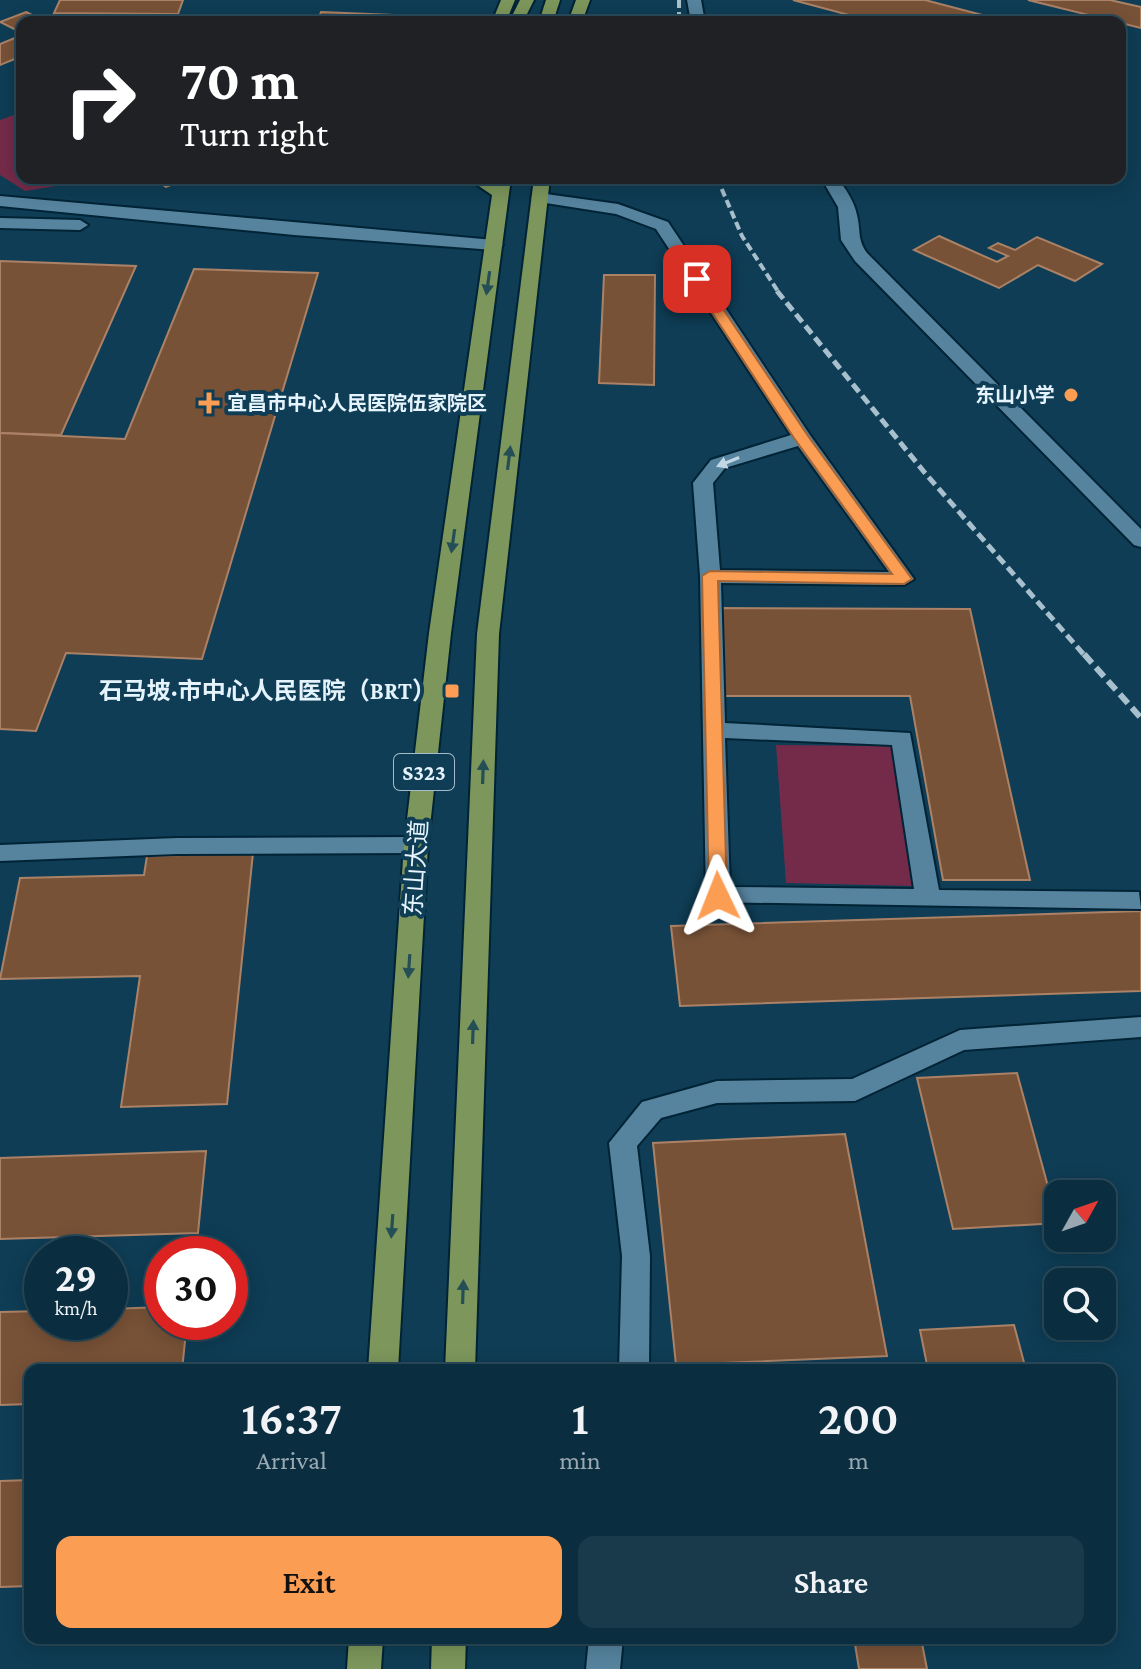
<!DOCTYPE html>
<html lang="en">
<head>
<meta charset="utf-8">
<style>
  :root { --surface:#0a2e40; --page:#183a4b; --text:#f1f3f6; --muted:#99a8b1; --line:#2a4a59; --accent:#fc9d54 }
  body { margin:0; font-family:"Crimson Pro","Noto Sans SC",serif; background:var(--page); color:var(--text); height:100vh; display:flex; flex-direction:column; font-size:30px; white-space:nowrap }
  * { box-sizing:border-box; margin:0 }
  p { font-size:26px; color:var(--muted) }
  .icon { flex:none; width:44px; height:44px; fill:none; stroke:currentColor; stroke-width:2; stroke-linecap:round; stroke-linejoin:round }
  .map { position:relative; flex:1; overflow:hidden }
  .sheet { position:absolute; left:24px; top:1364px; width:1092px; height:280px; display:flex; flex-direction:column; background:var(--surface); border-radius:16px; box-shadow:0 4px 20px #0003,0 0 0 2px var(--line) }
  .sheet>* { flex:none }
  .hud { position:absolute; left:16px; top:16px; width:1110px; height:168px; border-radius:16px; box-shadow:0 4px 20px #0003,0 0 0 2px var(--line); background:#202124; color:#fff; overflow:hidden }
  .needle { width:52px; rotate:50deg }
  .fabs { position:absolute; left:1044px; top:1180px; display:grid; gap:16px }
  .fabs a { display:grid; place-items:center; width:72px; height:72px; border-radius:16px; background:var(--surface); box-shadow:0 4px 20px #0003,0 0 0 2px var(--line); font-size:40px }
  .speed { position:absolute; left:24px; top:1236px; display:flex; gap:16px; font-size:40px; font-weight:700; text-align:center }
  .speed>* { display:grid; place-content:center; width:104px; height:104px; border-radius:50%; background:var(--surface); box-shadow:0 4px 20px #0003,0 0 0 2px var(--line); line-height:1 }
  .speed small { font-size:20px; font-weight:400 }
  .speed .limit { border:12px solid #d22; background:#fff; color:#111 }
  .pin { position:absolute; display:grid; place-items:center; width:68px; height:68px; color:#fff; margin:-34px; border-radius:16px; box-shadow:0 4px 12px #0006 }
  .me { position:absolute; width:88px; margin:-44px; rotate:358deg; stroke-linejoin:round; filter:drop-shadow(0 0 6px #0008) }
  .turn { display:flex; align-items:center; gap:28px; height:168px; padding:0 32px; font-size:36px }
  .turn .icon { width:104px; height:104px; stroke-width:2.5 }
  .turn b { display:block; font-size:56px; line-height:68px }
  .eta { display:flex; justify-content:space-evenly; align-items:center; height:136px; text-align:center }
  .eta b { font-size:48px; font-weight:600; line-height:56px }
  .primary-button { display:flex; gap:16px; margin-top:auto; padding:16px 32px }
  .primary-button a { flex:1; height:92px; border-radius:16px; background:var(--accent); color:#111; font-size:32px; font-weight:600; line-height:92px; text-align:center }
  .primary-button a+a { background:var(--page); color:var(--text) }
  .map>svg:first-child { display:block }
  .green { fill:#742b4a }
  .building { fill:#785237; stroke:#ab8266; stroke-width:2 }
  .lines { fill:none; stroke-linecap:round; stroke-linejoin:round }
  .lane-casing { stroke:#002335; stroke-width:4 }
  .street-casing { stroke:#002335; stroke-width:4 }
  .primary-casing { stroke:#002335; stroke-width:4 }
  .lane { fill:#56839e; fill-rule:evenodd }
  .street { fill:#56839e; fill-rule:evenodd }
  .primary { fill:#7c965b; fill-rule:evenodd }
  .rail-far2 { stroke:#a8c0cd; stroke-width:4; stroke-dasharray:8 4; stroke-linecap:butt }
  .rail-far1 { stroke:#a8c0cd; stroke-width:5; stroke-dasharray:10 5; stroke-linecap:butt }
  .rail { stroke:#a8c0cd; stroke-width:6; stroke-dasharray:12 6; stroke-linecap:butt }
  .oneway { fill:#244f56 }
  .oneway2 { fill:#c1d7e4 }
  .route { fill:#fc9d54; stroke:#a46637; stroke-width:2 }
  .poi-dot { fill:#fc9d54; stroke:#0e3d55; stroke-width:3 }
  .labels { text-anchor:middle; stroke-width:8; stroke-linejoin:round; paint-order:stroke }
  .far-poi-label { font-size:20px; font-weight:bold; fill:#e5f3fc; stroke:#0e3d55; text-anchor:end }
  .shield { fill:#0e3d55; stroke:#a4bcca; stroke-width:2 }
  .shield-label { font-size:22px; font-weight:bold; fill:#e5f3fc }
  .poi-label { font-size:24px; font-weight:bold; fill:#e5f3fc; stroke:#0e3d55; text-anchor:end }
  .street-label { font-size:24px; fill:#e5f3fc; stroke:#0e3d55 }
</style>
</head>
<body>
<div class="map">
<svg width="1141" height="1669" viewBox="0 0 1141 1669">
  <rect width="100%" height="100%" fill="#0e3d55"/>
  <g class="green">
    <polygon points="22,112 22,178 106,178 25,191 0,175 0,120"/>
    <polygon points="776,745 894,746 913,886 786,883"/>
  </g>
  <g class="building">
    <polygon points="60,0 183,0 178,14 54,13"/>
    <polygon points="793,0 925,0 1009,22 875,22"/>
    <polygon points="1028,0 1110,0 1141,7 1141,28"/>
    <polygon points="26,12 46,22 22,22 22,33 0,22"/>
    <polygon points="321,12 442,17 441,22 317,22"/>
    <polygon points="22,35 22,56 0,65 0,44"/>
    <polygon points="152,178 189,178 166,187"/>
    <polygon points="939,236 997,262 1008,256 989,248 998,243 1015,250 1037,237 1102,264 1075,281 1038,265 999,288 914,250"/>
    <polygon points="0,261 136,266 61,435 0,433"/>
    <polygon points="194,269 318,273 202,659 66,653 36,731 0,729 0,433 125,439"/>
    <polygon points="604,275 655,275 654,385 599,383"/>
    <polygon points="712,608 970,609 1030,880 943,880 910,696 719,696"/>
    <polygon points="253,853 227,1104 121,1107 140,976 0,979 20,878 144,875 147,856"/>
    <polygon points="1141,911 1141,991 680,1006 671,926"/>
    <polygon points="1017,1073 1058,1223 953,1229 917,1078"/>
    <polygon points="845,1134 887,1356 676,1365 653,1143"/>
    <polygon points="206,1151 198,1233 0,1239 0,1158"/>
    <polygon points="162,1307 162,1322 187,1322 182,1370 30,1370 30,1404 0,1405 0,1312 42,1311 42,1322 110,1322 110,1309"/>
    <polygon points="1014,1325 1026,1370 928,1370 920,1330"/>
    <polygon points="30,1480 30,1586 0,1587 0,1481"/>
    <polygon points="854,1638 921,1638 927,1669 859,1669"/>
  </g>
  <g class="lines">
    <g class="lane-casing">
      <g id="lane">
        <polygon points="687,0 701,0 705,22 691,22"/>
        <path d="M 821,178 L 837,178 C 846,189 854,201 857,215 C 861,231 857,239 867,253 L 1141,529 L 1141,547 L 1134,545 L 855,261 L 841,240 L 838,207 Z"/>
        <polygon points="416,837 425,839 428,845 425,851 416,853 177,854 0,861 0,845 177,838"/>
      </g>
    </g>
    <g class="street-casing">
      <g id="street">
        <path d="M 539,193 L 618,204 L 668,222 L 810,435 L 914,579 L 904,585 L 721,583 L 725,723 L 910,733 L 939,890 L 1139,892 L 1141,909 L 709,902 L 706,896 L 700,576 L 693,483 L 711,460 L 791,435 L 656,229 L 616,214 L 533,201 L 531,198 ZM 798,446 L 889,572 L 720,570 L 713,483 L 725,468 ZM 725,738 L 892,745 L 914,889 L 730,887 Z"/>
        <polygon points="0,196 494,240 503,245 494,250 294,235 0,206"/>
        <polygon points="0,218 80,220 88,225 80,230 0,228"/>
        <polygon points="1141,1017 1141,1037 964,1050 855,1101 717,1103 661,1118 637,1146 650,1256 649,1370 619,1370 622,1256 609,1143 642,1102 717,1081 852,1079 960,1030"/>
        <polygon points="589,1638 623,1638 620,1669 586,1669"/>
      </g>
    </g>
    <g class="primary-casing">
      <g id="primary">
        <polygon points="501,0 515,0 506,22 492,22"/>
        <polygon points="520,0 534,0 523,22 509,22"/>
        <polygon points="546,0 560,0 553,22 539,22"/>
        <polygon points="576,0 590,0 582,22 568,22"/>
        <polygon points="467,178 487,178 494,182 495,178 511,178 451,633 428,845 398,1370 368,1370 404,845 429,633 492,195"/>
        <polygon points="534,178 550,178 499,634 475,1370 445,1370 477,634"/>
        <polygon points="349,1638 383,1638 381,1669 347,1669"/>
        <polygon points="432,1638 466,1638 465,1669 431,1669"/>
      </g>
    </g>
    <use href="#lane" class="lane"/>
    <use href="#street" class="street"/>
    <use href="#primary" class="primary"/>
    <g class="rail-far2">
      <polyline points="679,0 679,22"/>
      <polyline points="717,178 742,236 779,293"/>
    </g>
    <polyline class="rail-far1" points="777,291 925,473 1085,656"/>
    <polyline class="rail" points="1084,654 1141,718"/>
  </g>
  <defs><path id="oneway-solid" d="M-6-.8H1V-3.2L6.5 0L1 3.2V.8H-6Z" transform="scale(2)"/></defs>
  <g class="oneway">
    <use href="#oneway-solid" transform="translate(488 283) rotate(98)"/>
    <use href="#oneway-solid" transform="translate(509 458) rotate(-83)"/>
    <use href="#oneway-solid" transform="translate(453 541) rotate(98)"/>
    <use href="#oneway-solid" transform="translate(483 772) rotate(-88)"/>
    <use href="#oneway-solid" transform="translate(409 966) rotate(94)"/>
    <use href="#oneway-solid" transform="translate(473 1032) rotate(-88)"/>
    <use href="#oneway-solid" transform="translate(392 1226) rotate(94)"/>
    <use href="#oneway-solid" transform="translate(463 1292) rotate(-88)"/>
  </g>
  <use class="oneway2" href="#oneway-solid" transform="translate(728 462) rotate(158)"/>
  <polygon class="route" points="692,276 701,276 808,436 912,579 904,584 718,581 727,896 718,903 709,896 702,576 710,571 892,574 794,438 690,279"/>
  <g class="poi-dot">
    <circle cx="1071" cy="395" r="8"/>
    <path d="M205 391h8v8h8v8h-8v8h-8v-8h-8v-8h8z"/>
    <rect x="444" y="683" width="16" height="16" rx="4"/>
  </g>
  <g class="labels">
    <g class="far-poi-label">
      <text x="1055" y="402">东山小学</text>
      <text x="227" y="410" text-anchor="start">宜昌市中心人民医院伍家院区</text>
    </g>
    <rect class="shield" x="394" y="754" width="60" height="36" rx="6"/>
    <g class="shield-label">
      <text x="424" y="780">S323</text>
    </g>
    <g class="poi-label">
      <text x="436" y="699">石马坡·市中心人民医院（BRT）</text>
    </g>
    <g class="street-label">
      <text transform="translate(416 868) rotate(-86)" y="8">东山大道</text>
    </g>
  </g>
</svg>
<div class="fabs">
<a><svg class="needle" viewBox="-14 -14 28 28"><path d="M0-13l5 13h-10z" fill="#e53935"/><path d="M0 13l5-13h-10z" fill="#99a8b1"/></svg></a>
<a><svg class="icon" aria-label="search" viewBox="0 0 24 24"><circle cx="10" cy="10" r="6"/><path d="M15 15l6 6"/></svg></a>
</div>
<div class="speed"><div>29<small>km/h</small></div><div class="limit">30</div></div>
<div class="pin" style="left:697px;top:279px;background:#d93025"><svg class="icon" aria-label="arrive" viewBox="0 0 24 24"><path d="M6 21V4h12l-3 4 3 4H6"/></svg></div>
<svg class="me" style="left:718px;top:896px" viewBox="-20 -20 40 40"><path d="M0-17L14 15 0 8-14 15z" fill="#fc9d54" stroke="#fff" stroke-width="4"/></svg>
<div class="hud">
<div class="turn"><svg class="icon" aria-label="right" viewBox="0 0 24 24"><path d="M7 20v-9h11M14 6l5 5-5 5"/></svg><div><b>70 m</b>Turn right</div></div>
</div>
<section class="sheet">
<div class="eta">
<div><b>16:37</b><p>Arrival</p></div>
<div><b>1</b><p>min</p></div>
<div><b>200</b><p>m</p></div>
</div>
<div class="primary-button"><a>Exit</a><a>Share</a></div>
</section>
</div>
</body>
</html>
